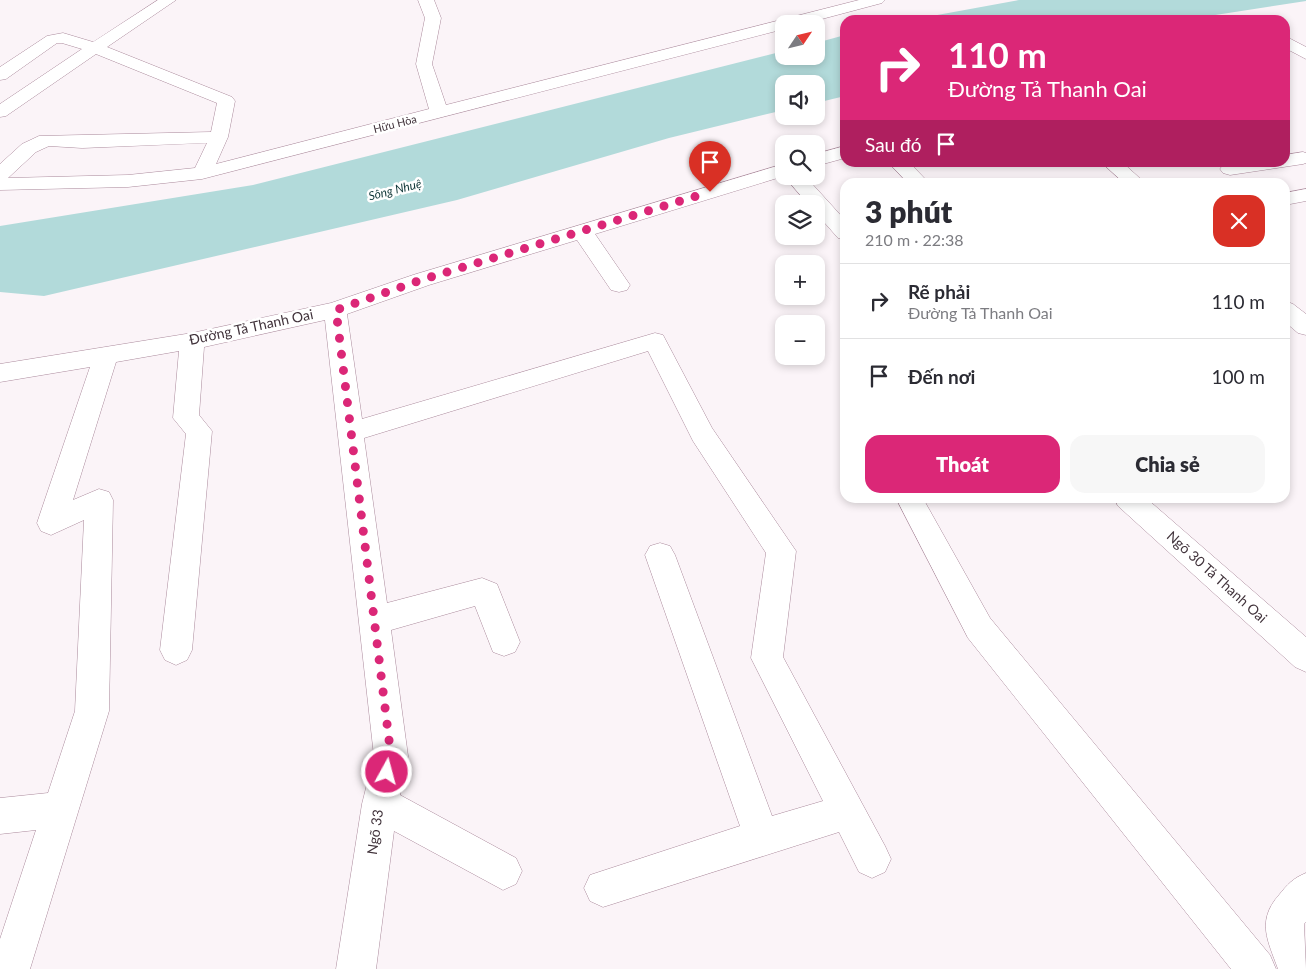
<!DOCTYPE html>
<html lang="vi">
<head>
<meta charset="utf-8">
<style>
  :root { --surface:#fff; --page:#f7f7f7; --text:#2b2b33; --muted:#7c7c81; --line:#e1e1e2; --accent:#db2777 }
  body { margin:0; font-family:Lato,sans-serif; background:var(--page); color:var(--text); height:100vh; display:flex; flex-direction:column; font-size:19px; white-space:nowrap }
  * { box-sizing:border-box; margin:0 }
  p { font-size:16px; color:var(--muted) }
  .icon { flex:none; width:28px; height:28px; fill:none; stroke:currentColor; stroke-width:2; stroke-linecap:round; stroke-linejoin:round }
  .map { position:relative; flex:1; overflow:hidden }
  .details { position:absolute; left:840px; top:178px; width:450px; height:325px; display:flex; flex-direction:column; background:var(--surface); border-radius:15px; box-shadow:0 2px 8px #0003 }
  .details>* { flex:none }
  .top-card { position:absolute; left:840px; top:15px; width:450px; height:152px; border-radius:15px; box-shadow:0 2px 8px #0003; background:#db2777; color:#fff; overflow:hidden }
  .needle { width:32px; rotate:55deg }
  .tools { position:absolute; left:775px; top:15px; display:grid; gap:10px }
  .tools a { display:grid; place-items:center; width:50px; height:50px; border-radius:10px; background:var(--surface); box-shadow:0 2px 8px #0003; font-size:25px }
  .pin { position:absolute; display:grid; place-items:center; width:42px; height:42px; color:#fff; margin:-51px -21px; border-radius:50% 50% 50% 0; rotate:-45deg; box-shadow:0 0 5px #0007 }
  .pin .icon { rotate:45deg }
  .me { position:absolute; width:55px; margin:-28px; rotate:7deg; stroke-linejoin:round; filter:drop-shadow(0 0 4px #0008) }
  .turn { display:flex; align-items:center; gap:18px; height:105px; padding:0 25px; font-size:22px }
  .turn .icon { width:65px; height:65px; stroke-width:2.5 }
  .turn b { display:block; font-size:35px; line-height:42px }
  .then { display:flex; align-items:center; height:48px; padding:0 25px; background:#0003; gap:10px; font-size:19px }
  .round { display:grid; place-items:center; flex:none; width:52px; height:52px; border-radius:15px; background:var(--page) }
  .headline { display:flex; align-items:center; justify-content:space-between; height:85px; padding:0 25px }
  h1 { font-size:30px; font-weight:800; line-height:38px }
  .action { display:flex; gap:10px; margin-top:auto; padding:10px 25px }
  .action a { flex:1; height:58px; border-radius:15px; background:var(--accent); color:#fff; font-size:20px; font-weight:800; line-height:58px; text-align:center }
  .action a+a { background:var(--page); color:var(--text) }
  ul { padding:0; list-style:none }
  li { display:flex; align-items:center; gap:15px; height:75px; padding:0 25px; border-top:1px solid var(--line) }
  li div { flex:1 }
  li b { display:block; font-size:19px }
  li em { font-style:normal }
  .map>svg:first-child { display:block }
  .water { fill:#b2dada }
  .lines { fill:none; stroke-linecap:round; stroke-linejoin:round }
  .minor-casing { stroke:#ab8a9c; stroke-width:1 }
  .minor { fill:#fff; fill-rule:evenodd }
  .route { stroke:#db2777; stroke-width:9; stroke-dasharray:0 16.2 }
  .labels { text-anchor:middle; stroke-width:5; stroke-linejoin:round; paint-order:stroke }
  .far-street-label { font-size:11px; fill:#41333b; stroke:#fff }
  .far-water-label { font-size:12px; font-style:italic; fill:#0e3536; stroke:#fff }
  .street-label { font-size:14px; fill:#41333b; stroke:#fff }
</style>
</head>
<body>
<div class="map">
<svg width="1306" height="969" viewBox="0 0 1306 969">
  <rect width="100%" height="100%" fill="#fbf4f8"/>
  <g class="water">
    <polygon points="1019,0 1306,0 1306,1 1183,20 910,20"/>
    <polygon points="845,35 845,96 816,103 816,84 784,84 784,110 669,138 457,200 44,296 0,292 0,226 253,185 784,51 784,56 816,56 816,43"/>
  </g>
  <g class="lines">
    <g class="minor-casing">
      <g id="minor">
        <path d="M 158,0 L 176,0 L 107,47 L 232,97 L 235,101 L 228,137 L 216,164 L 429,109 L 416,64 L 425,18 L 418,0 L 434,0 L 441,18 L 432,64 L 446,105 L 859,0 L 885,0 L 882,3 L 803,24 L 784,24 L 784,29 L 202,179 L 128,187 L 0,190 L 0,164 L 22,144 L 39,136 L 211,132 L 217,103 L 96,54 L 6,116 L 0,117 L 0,104 L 82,49 L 62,43 L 57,43 L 6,79 L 0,80 L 0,67 L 47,36 L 63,33 L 93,42 ZM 207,143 L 195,168 L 128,175 L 8,178 L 36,152 L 49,146 L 82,148 Z"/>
        <polygon points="1285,36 1306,47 1306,59 1285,48"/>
        <polygon points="845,146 845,158 816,166 816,154"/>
        <polygon points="1303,152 1306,153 1306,163 1303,164 1230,175 1223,173 1220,169 1223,165 1234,162 1285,162 1285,155"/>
        <polygon points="888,162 909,162 928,182 907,182"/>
        <polygon points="1101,162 1122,162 1144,182 1123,182"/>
        <polygon points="784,164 784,176 595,234 630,285 627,290 619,292 611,290 577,240 429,285 347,314 362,419 655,333 663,335 712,428 796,551 783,657 885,846 891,859 885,872 872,878 859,872 839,832 603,907 590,901 584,888 590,875 740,826 645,555 650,546 660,543 670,546 675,555 772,816 823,801 751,658 766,553 693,441 648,351 364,438 387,603 482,578 497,584 520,642 515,652 504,656 493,652 475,606 391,630 408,756 400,795 516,858 522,871 516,884 503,890 394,831 376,969 336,969 362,804 374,756 325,320 204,347 199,415 212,431 192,650 187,660 176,665 165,660 160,650 186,434 173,418 179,351 116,362 73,500 99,489 109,492 113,500 109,711 30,969 0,969 0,939 36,830 0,834 0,798 48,793 75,711 84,520 51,535 41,531 37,523 90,367 0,382 0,364 192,333 331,303 413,275"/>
        <polygon points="784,176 805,176 845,220 845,239 838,238 816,213 816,204 808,204"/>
        <polygon points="1306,189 1306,201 1285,205 1285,193"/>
        <polygon points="1285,301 1293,304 1306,314 1306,335 1298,333 1285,322"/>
        <polygon points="896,498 927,498 925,502 990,618 1270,955 1276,969 1231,969 968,638"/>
        <polygon points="1114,498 1146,498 1306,637 1306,672 1295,667 1118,506"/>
        <path d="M 1306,873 L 1306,922 L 1304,924 L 1306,969 L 1278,969 C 1268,941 1256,921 1279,895 C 1287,885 1293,878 1306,873 Z"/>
      </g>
    </g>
    <use href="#minor" class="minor"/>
  </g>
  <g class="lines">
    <polyline class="route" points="387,772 391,756 336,310 421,280 710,192"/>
  </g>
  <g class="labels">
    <g class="far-street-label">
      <text transform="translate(395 124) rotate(-14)" y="4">Hữu Hòa</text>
    </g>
    <g class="far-water-label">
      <text transform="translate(395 190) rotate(-14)" y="4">Sông Nhuệ</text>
    </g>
    <g class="street-label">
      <text transform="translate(251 327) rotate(-12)" y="5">Đường Tả Thanh Oai</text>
      <text transform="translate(1217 577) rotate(42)" y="5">Ngõ 30 Tả Thanh Oai</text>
      <text transform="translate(375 832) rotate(-82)" y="5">Ngõ 33</text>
    </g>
  </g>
</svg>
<div class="tools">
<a><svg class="needle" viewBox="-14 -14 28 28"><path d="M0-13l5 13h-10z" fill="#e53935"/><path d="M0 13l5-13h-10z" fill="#7c7c81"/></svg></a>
<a><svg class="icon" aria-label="sound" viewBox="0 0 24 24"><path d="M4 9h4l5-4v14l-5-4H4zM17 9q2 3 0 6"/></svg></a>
<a><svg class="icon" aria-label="search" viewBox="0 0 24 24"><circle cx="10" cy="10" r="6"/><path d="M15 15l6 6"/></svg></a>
<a><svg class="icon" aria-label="layers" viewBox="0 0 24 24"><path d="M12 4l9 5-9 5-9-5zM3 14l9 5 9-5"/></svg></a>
<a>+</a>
<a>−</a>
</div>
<div class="pin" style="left:710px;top:192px;background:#d93025"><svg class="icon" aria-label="arrive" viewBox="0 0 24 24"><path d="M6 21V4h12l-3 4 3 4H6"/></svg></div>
<svg class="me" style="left:387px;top:772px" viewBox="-20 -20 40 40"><circle r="17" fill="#db2777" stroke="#fff" stroke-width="3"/><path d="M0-11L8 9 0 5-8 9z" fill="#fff"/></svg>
<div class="top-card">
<div class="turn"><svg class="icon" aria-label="right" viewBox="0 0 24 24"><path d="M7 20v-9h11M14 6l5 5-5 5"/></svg><div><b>110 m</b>Đường Tả Thanh Oai</div></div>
<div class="then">Sau đó<svg class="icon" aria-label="arrive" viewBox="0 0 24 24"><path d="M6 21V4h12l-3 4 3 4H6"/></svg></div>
</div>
<section class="details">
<div class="headline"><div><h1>3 phút</h1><p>210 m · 22:38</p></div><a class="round" style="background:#d93025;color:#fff"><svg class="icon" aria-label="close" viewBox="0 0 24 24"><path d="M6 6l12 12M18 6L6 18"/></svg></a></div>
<ul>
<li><svg class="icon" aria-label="right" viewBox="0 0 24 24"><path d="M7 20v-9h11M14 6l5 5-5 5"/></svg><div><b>Rẽ phải</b><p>Đường Tả Thanh Oai</p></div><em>110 m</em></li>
<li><svg class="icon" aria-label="arrive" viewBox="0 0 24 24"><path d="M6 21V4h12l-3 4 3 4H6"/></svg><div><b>Đến nơi</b></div><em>100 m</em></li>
</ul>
<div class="action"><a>Thoát</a><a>Chia sẻ</a></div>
</section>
</div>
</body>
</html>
